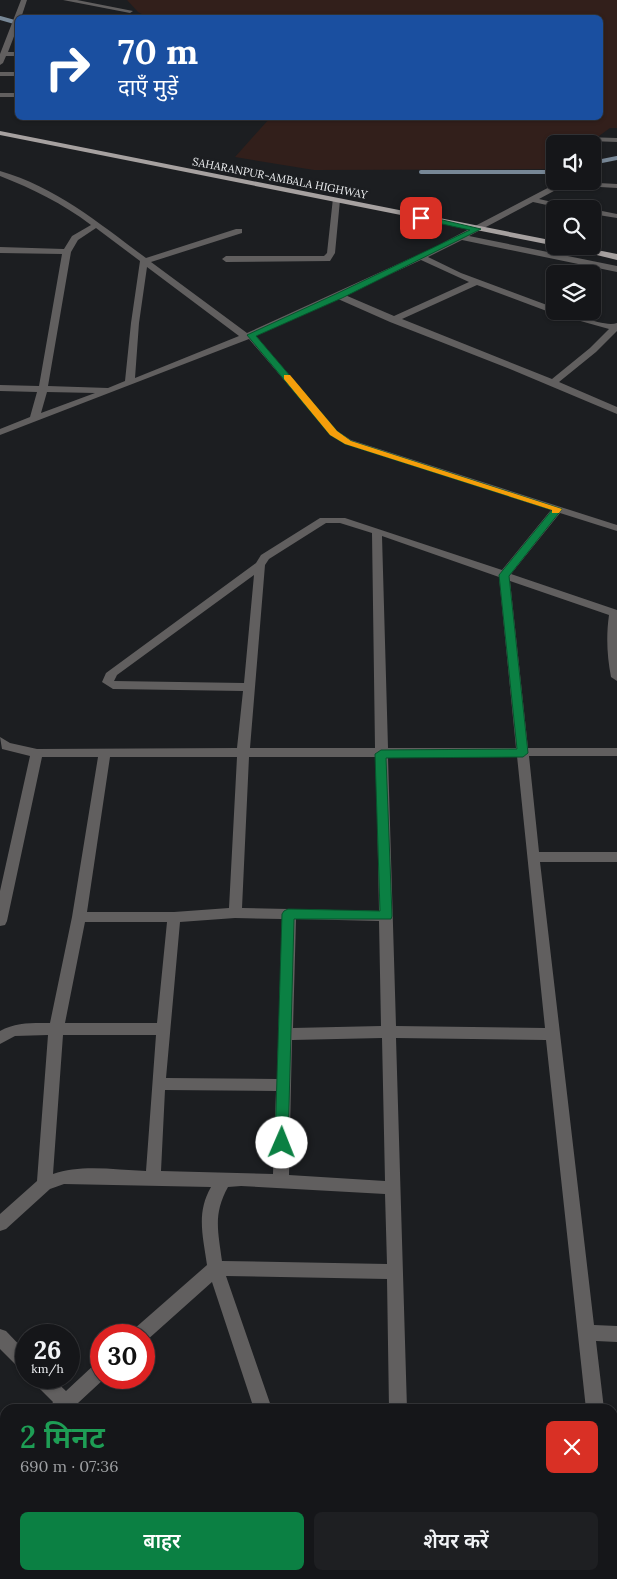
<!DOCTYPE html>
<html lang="hi">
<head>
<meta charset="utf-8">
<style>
  :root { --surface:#151619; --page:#1e1f22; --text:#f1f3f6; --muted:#9d9fa2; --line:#343538; --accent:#0b8043 }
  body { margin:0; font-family:Lora,"Noto Sans Devanagari",serif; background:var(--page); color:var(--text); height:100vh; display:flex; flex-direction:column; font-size:19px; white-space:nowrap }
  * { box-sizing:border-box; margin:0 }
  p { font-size:16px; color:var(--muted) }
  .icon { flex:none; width:28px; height:28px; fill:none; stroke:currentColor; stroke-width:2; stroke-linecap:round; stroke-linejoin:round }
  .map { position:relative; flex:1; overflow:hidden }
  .sheet { position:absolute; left:0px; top:1404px; width:618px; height:176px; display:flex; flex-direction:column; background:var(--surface); border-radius:15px 15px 0 0; box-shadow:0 1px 4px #0004,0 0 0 1px var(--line) }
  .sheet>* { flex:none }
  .guide { position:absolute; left:15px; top:15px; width:588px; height:105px; border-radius:8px; box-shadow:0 1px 4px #0004,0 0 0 1px var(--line); background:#1a4fa0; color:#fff; overflow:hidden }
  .buttons { position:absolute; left:546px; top:135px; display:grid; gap:10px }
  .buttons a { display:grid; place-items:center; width:55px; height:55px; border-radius:8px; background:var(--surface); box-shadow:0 1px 4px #0004,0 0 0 1px var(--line); font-size:25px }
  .speed { position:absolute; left:15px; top:1324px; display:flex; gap:10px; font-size:25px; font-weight:700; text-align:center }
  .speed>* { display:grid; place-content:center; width:65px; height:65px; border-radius:50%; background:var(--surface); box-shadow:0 1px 4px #0004,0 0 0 1px var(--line); line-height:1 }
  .speed small { font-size:12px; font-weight:400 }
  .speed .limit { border:8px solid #d22; background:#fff; color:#111 }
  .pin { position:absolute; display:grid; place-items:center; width:42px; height:42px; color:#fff; margin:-21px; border-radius:10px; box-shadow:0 2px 8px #0006 }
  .me { position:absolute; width:55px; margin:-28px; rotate:1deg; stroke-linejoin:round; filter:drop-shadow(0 0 4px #0008) }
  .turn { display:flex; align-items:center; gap:18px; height:105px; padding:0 20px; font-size:22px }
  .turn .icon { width:65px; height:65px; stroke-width:2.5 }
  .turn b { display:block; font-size:35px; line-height:42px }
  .round { display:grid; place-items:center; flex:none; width:52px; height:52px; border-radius:8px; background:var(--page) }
  .overview { display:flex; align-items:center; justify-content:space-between; height:85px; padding:0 20px }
  h1 { font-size:30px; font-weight:600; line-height:38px; color:#1e9e55 }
  .primary-button { display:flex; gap:10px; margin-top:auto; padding:10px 20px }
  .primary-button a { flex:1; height:58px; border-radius:8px; background:var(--accent); color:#fff; font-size:20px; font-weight:600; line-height:58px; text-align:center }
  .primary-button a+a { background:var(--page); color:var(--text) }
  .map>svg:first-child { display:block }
  .industrial { fill:#321f1b }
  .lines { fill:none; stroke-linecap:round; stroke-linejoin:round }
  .stream { stroke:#778796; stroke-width:4 }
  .minor { fill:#615f5f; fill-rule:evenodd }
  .primary { fill:#a6a1a0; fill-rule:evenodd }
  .route { fill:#0b8043; stroke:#07532c }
  .slow { fill:#f59e0b }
  .labels { text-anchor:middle; stroke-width:5; stroke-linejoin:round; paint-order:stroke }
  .far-street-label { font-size:11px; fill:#eff1f3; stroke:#1c1e21 }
</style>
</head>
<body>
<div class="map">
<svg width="617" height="1579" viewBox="0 0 617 1579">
  <rect width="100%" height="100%" fill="#1c1e21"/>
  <polygon class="industrial" points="127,0 617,0 617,128 610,128 588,144 555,144 555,169 314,170 235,157 270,118 600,118 600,18 149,18 138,12"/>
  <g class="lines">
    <g class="stream">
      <polyline points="0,18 18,23"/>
      <polyline points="592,163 617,158"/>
      <polyline points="421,172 555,172"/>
    </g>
    <g class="minor">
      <polygon points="21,0 27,0 21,18 18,18 18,26 8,52 18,52 18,56 6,56 3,63 0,65 0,54"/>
      <polygon points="63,0 77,0 133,11 130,13"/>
      <rect x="0" y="72" width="18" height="4"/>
      <rect x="0" y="93" width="18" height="4"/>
      <polygon points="585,137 617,138 617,142 590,141 589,144 581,144"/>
      <path d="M 0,171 C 56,187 100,224 146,258 L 236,229 L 242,229 L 242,233 L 151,262 L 247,333 L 431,249 L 561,181 L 617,184 L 617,188 L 565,185 L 539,199 L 583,209 L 565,209 L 533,202 L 469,236 L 617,266 L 617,272 L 462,240 L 428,257 L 461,273 L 555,308 L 555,311 C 573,311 603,328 617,323 L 617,331 L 596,352 L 559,382 L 617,407 L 617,414 L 510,369 L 390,322 L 338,299 L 256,336 L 337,431 L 351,440 L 617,525 L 617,531 L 560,513 L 511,574 L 617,610 L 617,681 L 611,677 C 607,656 606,636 609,615 L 510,581 L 528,748 L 617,748 L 617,756 L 529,756 L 539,852 L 617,852 L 617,862 L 540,862 L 594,1325 L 617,1326 L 617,1342 L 596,1341 L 604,1409 L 586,1409 L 546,1040 L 396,1038 L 407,1409 L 389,1409 L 387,1279 L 226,1276 L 272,1409 L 254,1409 L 212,1282 L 146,1341 L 144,1341 L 144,1335 L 132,1335 L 134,1329 L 207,1265 C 203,1236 196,1213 211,1187 L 64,1184 L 50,1189 L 6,1229 L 0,1231 L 0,1214 L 37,1181 L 48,1035 L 15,1036 L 0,1044 L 0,1031 C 16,1022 33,1023 50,1023 L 72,917 L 98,757 L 42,757 L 7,921 L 5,925 L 0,926 L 0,891 L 30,756 L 2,749 L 0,737 L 10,743 L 37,749 L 237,748 L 243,691 L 113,689 L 102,682 L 106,673 L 256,563 L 261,555 L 320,518 L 345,518 L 502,570 L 551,510 L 345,444 L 331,435 L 249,339 L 0,435 L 0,429 L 30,417 L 37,392 L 0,391 L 0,385 L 39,386 L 62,254 L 0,253 L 0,247 L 64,249 L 72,236 L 91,225 C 62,203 33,189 0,176 ZM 96,228 L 140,261 L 131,323 L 125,381 L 108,388 L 48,386 L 71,252 L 78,240 ZM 421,260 L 469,282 L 394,316 L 345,295 ZM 147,267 L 239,336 L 135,378 L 139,323 ZM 477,285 L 552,313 L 609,329 L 590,348 L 552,379 L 402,319 ZM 47,392 L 95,393 L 41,413 ZM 326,523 L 340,523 L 372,533 L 375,748 L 250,748 L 265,565 L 269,559 ZM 382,536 L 499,577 L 516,748 L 388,748 ZM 254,575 L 244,683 L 114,681 L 117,675 ZM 517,756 L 545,1028 L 396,1026 L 388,757 ZM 110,757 L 237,757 L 229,908 L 174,912 L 87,912 ZM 249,757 L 376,757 L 379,911 L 242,908 ZM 235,918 L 282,919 L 277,1079 L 166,1078 L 180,922 ZM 296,919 L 379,921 L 381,1026 L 293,1028 ZM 85,922 L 167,922 L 157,1023 L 65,1023 ZM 63,1035 L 156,1035 L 146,1171 C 116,1170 81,1164 53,1174 ZM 382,1038 L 385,1181 L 289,1175 L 292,1040 ZM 165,1090 L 276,1091 L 273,1174 L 161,1171 ZM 241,1186 L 385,1194 L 387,1264 L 222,1261 C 218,1231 213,1214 228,1187 Z"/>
      <polygon points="333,198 340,200 335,253 330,261 226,262 222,259 226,256 324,256 327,253"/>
      <polygon points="592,209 617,214 617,218 592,214"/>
      <polygon points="0,1329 6,1331 26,1352 26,1371 20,1369 0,1349"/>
      <polygon points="101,1362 101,1378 105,1378 78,1403 81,1409 49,1409 53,1402 35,1384 33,1378 52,1378 66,1391 95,1364"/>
      <rect x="612" y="1417" width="5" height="18"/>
      <polygon points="5,1449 5,1469 0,1471 0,1451"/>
      <polygon points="617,1512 617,1530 612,1531 612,1513"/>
      <polygon points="131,1575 151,1575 150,1579 130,1579"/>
      <rect x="389" y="1575" width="18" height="4"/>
      <rect x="577" y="1575" width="18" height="4"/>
    </g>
    <g class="primary">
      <polygon points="0,131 555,241 556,246 0,135"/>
      <polygon points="560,246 577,246 617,254 617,260"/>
    </g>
  </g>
  <polygon class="route" points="421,215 481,229 342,298 256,336 337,431 351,441 562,509 509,576 528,753 523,757 386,758 392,916 391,919 294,919 288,1143 286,1147 282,1149 277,1147 275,1143 282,914 284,911 288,909 380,911 375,754 381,750 517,749 499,575 552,510 345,444 330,435 247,335 336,294 470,230 419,219 418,218"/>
  <polygon class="slow" points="284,375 290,375 337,431 351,441 562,509 559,513 552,513 552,510 345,444 330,435 284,379"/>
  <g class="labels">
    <g class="far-street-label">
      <text transform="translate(280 178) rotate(11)" y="4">SAHARANPUR-AMBALA HIGHWAY</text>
    </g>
  </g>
</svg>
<div class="buttons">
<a><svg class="icon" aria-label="sound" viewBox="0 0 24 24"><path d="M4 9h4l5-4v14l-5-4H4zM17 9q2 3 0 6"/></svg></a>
<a><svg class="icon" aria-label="search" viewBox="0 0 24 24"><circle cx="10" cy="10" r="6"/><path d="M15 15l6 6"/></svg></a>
<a><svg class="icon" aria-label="layers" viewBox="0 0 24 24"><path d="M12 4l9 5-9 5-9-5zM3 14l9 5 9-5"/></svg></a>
</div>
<div class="speed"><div>26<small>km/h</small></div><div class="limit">30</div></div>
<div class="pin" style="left:421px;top:218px;background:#d93025"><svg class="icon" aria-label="arrive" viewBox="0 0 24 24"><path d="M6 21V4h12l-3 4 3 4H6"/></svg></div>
<svg class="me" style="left:282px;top:1143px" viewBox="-20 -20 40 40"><circle r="19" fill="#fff"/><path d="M0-13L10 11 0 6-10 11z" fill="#0b8043"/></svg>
<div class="guide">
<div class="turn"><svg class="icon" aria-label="right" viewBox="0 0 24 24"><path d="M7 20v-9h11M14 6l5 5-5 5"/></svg><div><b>70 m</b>दाएँ मुड़ें</div></div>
</div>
<section class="sheet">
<div class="overview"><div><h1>2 मिनट</h1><p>690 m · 07:36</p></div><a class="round" style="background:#d93025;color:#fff"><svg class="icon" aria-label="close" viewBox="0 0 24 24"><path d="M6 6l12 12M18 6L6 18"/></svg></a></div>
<div class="primary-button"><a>बाहर</a><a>शेयर करें</a></div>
</section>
</div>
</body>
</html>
